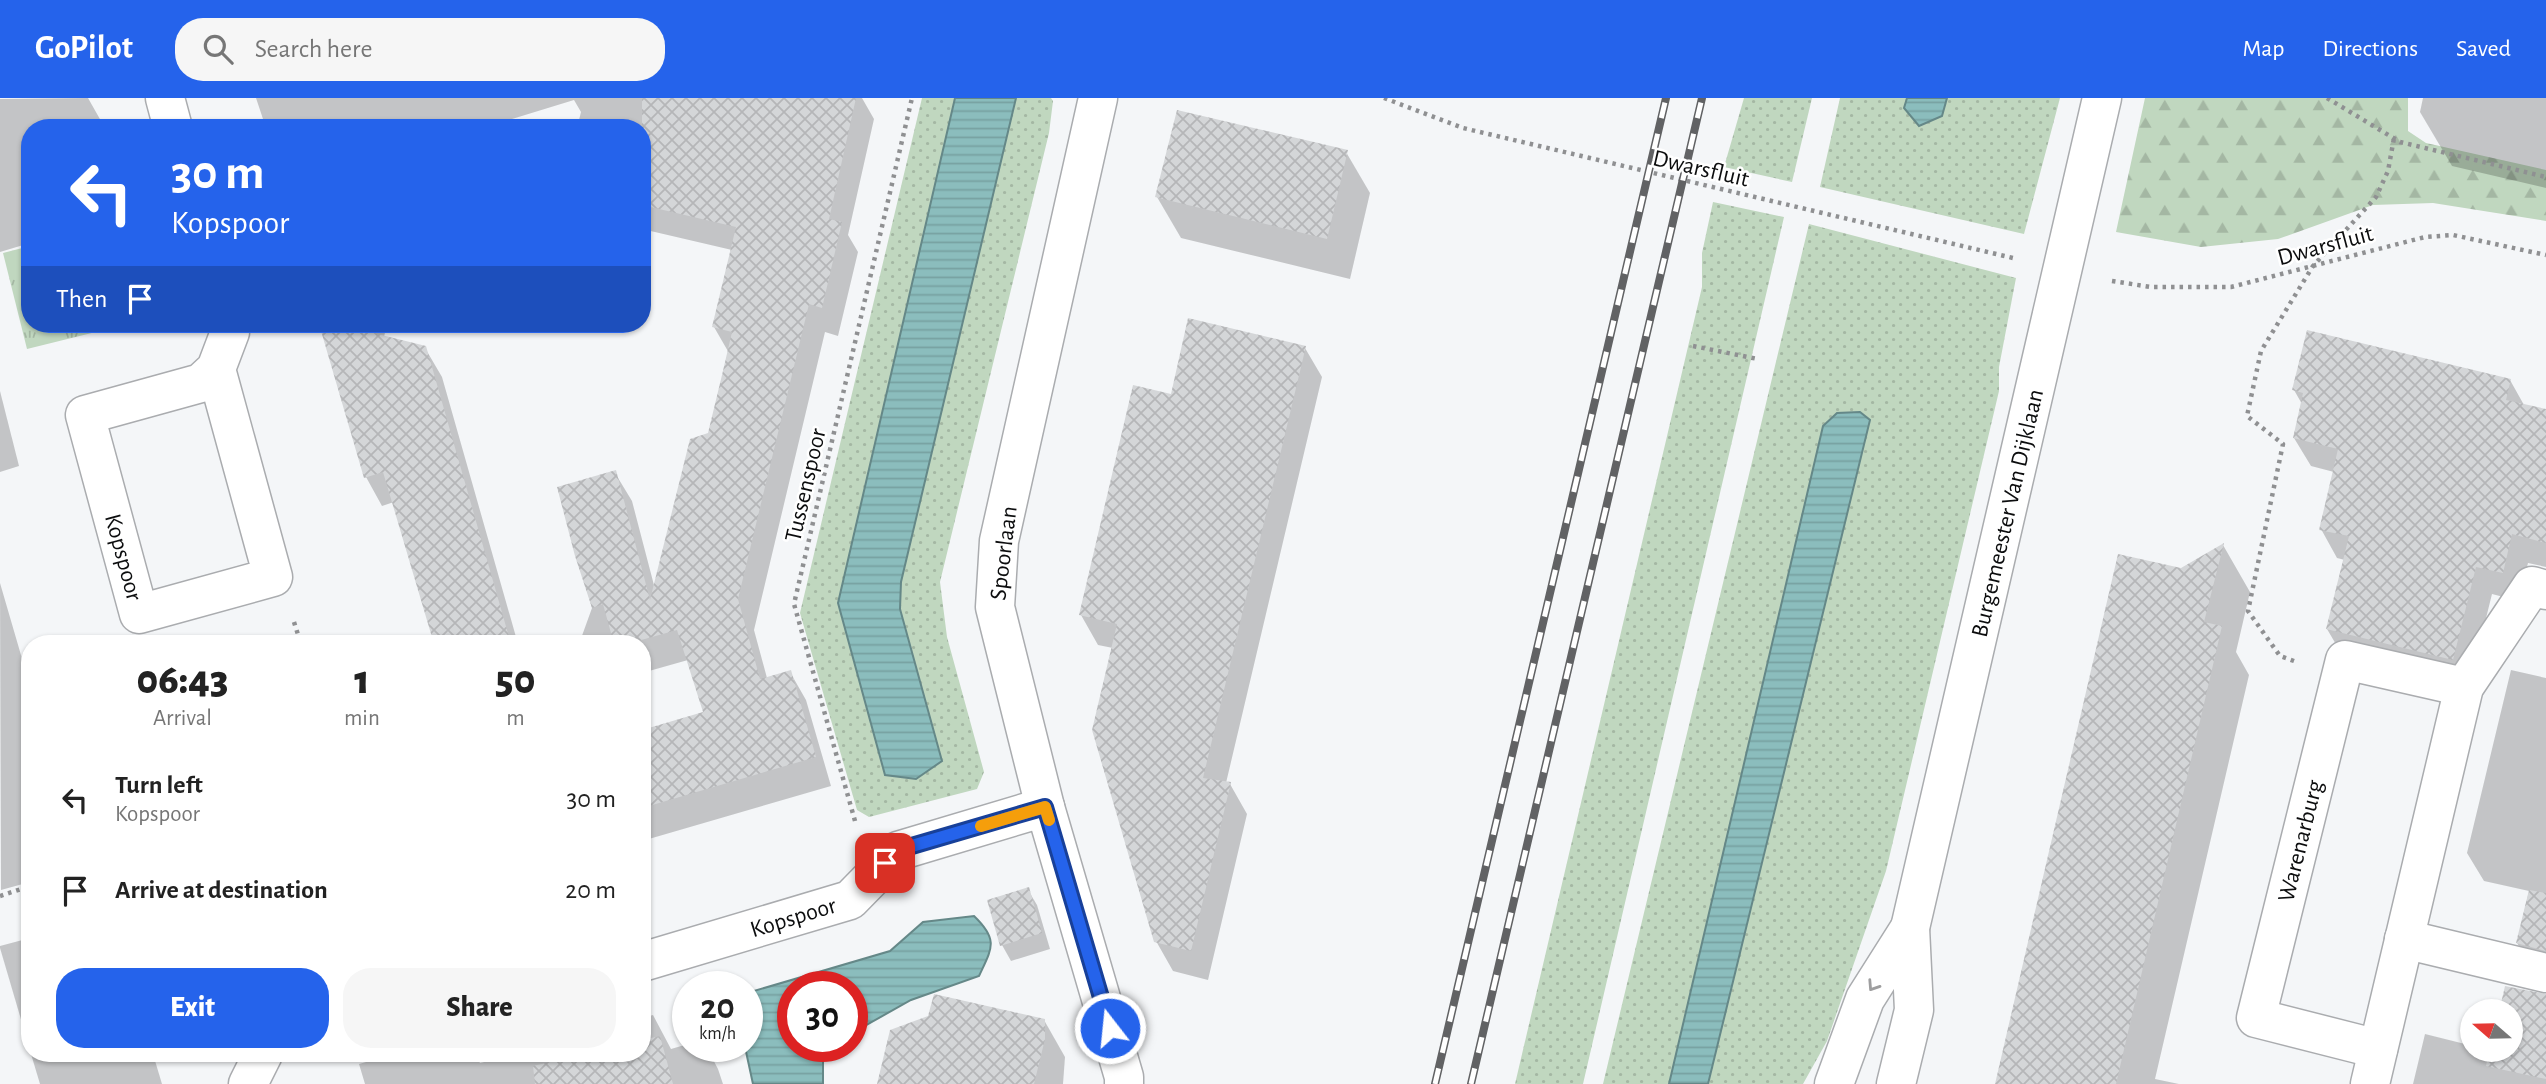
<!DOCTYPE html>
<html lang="en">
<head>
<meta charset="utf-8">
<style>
  :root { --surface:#fff; --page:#f6f6f6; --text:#222; --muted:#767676; --accent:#2563eb }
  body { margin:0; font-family:"Alegreya Sans",sans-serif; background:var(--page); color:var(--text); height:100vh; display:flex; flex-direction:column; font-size:26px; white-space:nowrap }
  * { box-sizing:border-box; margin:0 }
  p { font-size:23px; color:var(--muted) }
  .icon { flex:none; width:38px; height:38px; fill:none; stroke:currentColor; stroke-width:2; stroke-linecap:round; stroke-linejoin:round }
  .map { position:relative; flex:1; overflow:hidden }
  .panel { position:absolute; left:21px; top:537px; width:630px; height:427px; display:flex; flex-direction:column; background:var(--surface); border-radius:28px; box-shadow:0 2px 5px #0004 }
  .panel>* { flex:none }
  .hud { position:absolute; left:21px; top:21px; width:630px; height:214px; border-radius:28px; box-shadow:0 2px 5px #0004; background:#2563eb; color:#fff; overflow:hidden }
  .needle { width:46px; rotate:290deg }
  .tools { position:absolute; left:2460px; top:901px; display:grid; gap:14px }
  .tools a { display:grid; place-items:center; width:63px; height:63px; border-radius:50%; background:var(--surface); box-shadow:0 2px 5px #0004; font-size:35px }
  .speed { position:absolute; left:672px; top:873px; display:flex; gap:14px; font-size:35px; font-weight:700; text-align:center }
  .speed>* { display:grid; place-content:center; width:91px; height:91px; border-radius:50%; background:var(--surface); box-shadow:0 2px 5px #0004; line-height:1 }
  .speed small { font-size:18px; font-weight:400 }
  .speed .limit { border:10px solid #d22; background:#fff; color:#111 }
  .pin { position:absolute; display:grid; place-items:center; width:60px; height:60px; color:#fff; margin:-30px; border-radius:14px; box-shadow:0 4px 10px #0006 }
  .me { position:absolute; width:77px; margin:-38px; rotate:344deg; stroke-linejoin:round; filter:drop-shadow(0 0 5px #0008) }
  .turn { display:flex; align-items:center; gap:24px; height:147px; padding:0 35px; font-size:32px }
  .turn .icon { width:91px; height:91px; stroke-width:2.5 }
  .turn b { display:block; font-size:49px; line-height:60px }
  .then { display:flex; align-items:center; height:66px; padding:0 35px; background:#0003; gap:14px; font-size:26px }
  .eta { display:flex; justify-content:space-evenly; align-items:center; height:119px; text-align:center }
  .eta b { font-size:42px; font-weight:800; line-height:49px }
  .button { display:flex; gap:14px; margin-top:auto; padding:14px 35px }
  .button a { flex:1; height:80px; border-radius:28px; background:var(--accent); color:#fff; font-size:28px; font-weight:800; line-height:80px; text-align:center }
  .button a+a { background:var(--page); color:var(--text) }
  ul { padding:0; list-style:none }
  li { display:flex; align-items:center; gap:21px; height:91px; padding:0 35px }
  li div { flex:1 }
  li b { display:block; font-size:26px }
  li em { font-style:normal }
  header { display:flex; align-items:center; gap:42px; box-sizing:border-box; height:98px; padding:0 35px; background:var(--accent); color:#fff }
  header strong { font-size:33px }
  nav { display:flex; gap:38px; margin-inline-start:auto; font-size:24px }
  .search { width:490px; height:63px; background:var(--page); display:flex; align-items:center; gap:18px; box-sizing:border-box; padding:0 24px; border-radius:28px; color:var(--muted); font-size:26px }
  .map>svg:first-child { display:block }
  .grass { fill:url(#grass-dots) }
  .forest { fill:url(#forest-firs) }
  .park { fill:url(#park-tufts) }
  .water { fill:url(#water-rules); stroke:#658888; stroke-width:2 }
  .shadow { fill:#0003 }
  .building { fill:url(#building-cross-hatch) }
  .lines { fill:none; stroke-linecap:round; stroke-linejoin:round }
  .street-casing { stroke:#aaacaf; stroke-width:41 }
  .secondary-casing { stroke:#aaacaf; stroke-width:41 }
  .path { stroke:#8f9092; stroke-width:4.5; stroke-dasharray:3.5 5; stroke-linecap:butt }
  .street { stroke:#fff; stroke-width:38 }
  .secondary { stroke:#fff; stroke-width:38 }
  .rail-casing { stroke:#616264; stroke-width:8 }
  .rail { stroke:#fff; stroke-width:5; stroke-dasharray:16; stroke-linecap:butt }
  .oneway { stroke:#9e9e9f }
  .route-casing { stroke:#184099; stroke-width:18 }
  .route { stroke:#2563eb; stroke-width:12 }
  .slow { stroke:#f59e0b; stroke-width:12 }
  .labels { text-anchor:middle; stroke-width:5; stroke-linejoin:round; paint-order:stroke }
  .street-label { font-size:24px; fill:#0c0d0e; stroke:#fff }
</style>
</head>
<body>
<header>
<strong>GoPilot</strong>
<div class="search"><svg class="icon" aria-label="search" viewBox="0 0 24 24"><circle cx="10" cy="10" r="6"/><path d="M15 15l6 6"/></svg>Search here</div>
<nav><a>Map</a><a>Directions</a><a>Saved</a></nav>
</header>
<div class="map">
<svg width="2546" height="986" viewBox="0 0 2546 986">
  <defs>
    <pattern id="grass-dots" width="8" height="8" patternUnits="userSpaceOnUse" patternTransform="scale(1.75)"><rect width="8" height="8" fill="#c0d7bf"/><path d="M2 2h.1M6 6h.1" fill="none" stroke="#a4b7a3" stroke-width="1.8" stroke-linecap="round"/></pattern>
    <pattern id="forest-firs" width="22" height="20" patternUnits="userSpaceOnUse" patternTransform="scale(1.75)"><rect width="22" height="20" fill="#c0d7bf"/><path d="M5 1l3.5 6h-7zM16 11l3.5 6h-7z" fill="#a4b7a3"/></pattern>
    <pattern id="park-tufts" width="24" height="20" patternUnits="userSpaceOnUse" patternTransform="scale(1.75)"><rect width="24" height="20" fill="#c0d7bf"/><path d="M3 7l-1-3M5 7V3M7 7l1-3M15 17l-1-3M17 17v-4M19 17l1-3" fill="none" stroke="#a4b7a3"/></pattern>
    <pattern id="water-rules" width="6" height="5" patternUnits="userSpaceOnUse" patternTransform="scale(1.75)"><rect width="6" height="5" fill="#8bbdbd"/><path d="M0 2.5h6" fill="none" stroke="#77a1a1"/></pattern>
    <pattern id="building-cross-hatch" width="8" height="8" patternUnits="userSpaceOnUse" patternTransform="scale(1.75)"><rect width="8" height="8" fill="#d4d6d8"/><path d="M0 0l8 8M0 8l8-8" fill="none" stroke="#b5b6b8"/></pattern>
  </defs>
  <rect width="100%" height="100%" fill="#f4f6f8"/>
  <g class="grass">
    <polygon points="922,0 955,0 838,505 900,511 901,484 1016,0 1051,0 1053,3 1049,35 940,484 947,539 984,674 977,691 869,719 857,712 800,515"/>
    <polygon points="1744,0 1812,0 1792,84 1724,69"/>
    <polygon points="1840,0 1907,0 1904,10 1942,18 1947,0 2060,0 2024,136 1820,89"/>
    <polygon points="1713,104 1784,119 1583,986 1515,986 1702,189 1702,155"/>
    <polygon points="1809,126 2016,180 1999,269 1999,293 1886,773 1827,943 1803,986 1708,986 1870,323 1837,315 1823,328 1669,986 1603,986"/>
  </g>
  <polygon class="forest" points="2145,0 2408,0 2408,33 2426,45 2546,72 2546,123 2433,105 2373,107 2278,141 2201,149 2116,134"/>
  <polygon class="park" points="30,148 30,226 111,226 112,230 27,251 3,155"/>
  <g class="water">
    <polygon points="955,0 1016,0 901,484 900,511 942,663 916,681 885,677 838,505"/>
    <polygon points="1907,0 1947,0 1942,18 1919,28 1904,10"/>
    <polygon points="1860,314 1870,322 1708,986 1669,986 1823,328 1837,315"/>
    <path d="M 974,818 C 999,842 992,850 979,878 L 911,902 L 852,935 L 852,889 L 793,889 L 793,948 L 827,949 L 823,951 L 823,986 L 753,986 L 745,949 L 747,948 L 747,895 L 890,853 L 923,824 Z"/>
  </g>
  <g class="shadow">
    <polygon points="88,0 105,30 30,30 30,145 0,154 0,1"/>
    <polygon points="256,0 862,0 874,21 848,137 858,154 838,238 825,234 754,532 767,580 790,574 806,602 831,688 642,743 642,634 705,616 688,562 642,575 642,546 579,546 592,510 559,390 615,375 632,403 655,491 710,336 729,255 714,229 732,152 642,131 642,30 577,30 581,14 574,2 483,30 266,30"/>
    <polygon points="2423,0 2546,0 2546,90 2452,68 2420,14"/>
    <polygon points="1346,54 1370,95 1350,181 1181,140 1157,99"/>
    <polygon points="321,226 387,226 384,239 425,250 442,279 518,546 435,546 394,404 382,408 366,379"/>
    <polygon points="1305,250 1322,279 1226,685 1230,686 1247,716 1208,882 1173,873 1156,843 1113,550 1098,547 1081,517 1172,298"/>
    <polygon points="2510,282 2524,307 2546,312 2546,469 2528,465 2519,503 2492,496 2469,589 2344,560 2327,531 2345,462 2337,460 2321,431 2334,374 2311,368 2294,340 2302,306 2294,292"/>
    <polygon points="0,293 19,368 0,374"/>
    <polygon points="2223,447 2250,494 2236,554 2249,577 2155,981 2179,986 1996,986 2181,472"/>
    <polygon points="0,485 30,588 30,596 22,598 30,626 30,784 1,792"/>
    <polygon points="2511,572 2546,580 2546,876 2534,873 2517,845 2529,793 2484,783 2467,755"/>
    <polygon points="1028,792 1037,807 1050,851 1011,863 1002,847 989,803"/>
    <polygon points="30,840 30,952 0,850 0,848"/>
    <polygon points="2546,898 2546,986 2413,986 2425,936 2473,948 2473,952 2511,952"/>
    <polygon points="653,917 671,951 688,946 688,948 706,948 718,971 723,986 365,986 359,966 394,956 475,956 480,965 517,956 642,956 642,920"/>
    <polygon points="1044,922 1065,959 1063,986 879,986"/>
    <polygon points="31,956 153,956 162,986 40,986"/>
  </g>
  <g class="building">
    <polygon points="642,0 856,0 829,121 842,124 822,210 809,206 738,501 760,581 791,572 816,659 642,710 642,632 703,614 677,532 627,546 614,546 603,506 592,510 575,458 557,389 616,372 650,502 690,341 708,335 722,277 732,234 712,229 736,129 642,107"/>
    <polygon points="1177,12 1348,52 1327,141 1155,99"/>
    <polygon points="1188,220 1306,248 1203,680 1231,684 1191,853 1154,844 1092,632 1117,526 1079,517 1133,287 1171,296"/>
    <polygon points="319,226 337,226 426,248 511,546 434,546 383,374 364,380"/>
    <polygon points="2307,232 2511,281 2506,302 2546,311 2546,445 2512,436 2503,475 2476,469 2453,562 2326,531 2349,438 2319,432 2338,351 2293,340 2303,295 2292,292"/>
    <polygon points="2224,445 2204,524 2222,528 2116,986 1995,986 2118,456 2181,470"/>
    <polygon points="1029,789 1042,835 1000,848 987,802"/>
    <polygon points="2529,792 2546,795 2546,853 2516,845"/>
    <polygon points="2505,888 2546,896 2546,981 2486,968 2489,952 2511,952 2511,914 2499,914"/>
    <polygon points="934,896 1045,921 1045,941 1034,986 877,986 890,932 928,918"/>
    <polygon points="660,938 673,986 535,986 533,968 585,956 642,956 642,942"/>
  </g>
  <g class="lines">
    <g class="street-casing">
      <g id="street">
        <polyline points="165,0 173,30"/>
        <polyline points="1098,0 999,443 995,509 1045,709 1124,979 1124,986"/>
        <polyline points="216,271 273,479 139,516 85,317 201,285 216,271 230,234 227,226"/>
        <polyline points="2404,841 2546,875"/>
        <polyline points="642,864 850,802 898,753 1045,709"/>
        <polyline points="2378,951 2256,920 2345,562 2464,589"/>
        <polyline points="248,986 263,956"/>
        <polyline points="2370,986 2464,589 2532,488 2546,492"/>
      </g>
    </g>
    <g class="secondary-casing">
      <g id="secondary">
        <polyline points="1834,986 1865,901 1910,830"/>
        <polyline points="1896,986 1914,912 1910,830 2102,0"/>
      </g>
    </g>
    <g class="path">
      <polyline points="1384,0 1463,30 2013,160"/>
      <polyline points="2327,0 2400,44 2546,79"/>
      <polyline points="2112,183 2151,189 2231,189 2425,139 2453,137 2546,157"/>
      <polyline points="1693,248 1758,261"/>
      <polyline points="294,524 301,546"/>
      <polyline points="2294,563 2280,558 2248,513 2283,346 2247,318 2261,253 2313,168 2376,99 2388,73 2394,40"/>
      <polyline points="855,723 794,506 912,0"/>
      <polyline points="0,798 30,788"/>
    </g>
    <use href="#street" class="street"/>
    <use href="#secondary" class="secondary"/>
    <g class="rail-casing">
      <g id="rail">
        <polyline points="1435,986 1666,0"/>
        <polyline points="1471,986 1702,0"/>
      </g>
    </g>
    <use href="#rail" class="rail"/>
  </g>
  <defs><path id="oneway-chevron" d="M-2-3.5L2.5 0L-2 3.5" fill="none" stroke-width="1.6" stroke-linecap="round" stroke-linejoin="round" transform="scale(1.75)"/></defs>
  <use class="oneway" href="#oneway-chevron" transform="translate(1873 888) rotate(123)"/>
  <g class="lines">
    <g class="route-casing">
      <polyline id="route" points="885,765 898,752 1045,709 1110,930"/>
    </g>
    <use href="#route" class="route"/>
    <polyline class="slow" points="981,728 1045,709 1049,722"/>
  </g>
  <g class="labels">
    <g class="street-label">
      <text transform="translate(1701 70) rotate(13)" y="8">Dwarsfluit</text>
      <text transform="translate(2325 147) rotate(-15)" y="8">Dwarsfluit</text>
      <text transform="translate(805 387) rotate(-77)" y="8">Tussenspoor</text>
      <text transform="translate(2007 415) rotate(-77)" y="8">Burgemeester Van Dijklaan</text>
      <text transform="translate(1003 455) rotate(-83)" y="8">Spoorlaan</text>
      <text transform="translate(124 459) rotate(75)" y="8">Kopspoor</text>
      <text transform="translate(2300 743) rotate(-76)" y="8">Warenarburg</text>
      <text transform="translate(793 819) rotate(-17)" y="8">Kopspoor</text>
    </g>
  </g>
</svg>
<div class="tools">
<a><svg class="needle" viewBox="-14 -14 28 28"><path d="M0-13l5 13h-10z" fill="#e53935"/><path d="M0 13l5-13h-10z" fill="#767676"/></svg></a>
</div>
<div class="speed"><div>20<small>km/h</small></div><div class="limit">30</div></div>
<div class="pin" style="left:885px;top:765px;background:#d93025"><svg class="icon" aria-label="arrive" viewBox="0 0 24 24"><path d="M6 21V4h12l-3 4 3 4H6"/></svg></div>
<svg class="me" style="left:1110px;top:930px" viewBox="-20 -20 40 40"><circle r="17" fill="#2563eb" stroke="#fff" stroke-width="3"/><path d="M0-11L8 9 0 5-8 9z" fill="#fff"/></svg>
<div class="hud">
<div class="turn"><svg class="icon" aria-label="left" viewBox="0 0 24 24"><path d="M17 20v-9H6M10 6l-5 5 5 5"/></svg><div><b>30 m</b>Kopspoor</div></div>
<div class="then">Then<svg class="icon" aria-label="arrive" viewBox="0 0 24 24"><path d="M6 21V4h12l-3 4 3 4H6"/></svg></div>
</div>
<section class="panel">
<div class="eta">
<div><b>06:43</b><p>Arrival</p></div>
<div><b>1</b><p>min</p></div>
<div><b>50</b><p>m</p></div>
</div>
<ul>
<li><svg class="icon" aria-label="left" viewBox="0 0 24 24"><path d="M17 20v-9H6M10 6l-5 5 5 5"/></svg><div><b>Turn left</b><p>Kopspoor</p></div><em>30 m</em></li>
<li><svg class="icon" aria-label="arrive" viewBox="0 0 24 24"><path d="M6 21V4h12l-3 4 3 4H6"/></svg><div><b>Arrive at destination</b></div><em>20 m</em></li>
</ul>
<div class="button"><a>Exit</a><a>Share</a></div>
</section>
</div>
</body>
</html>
